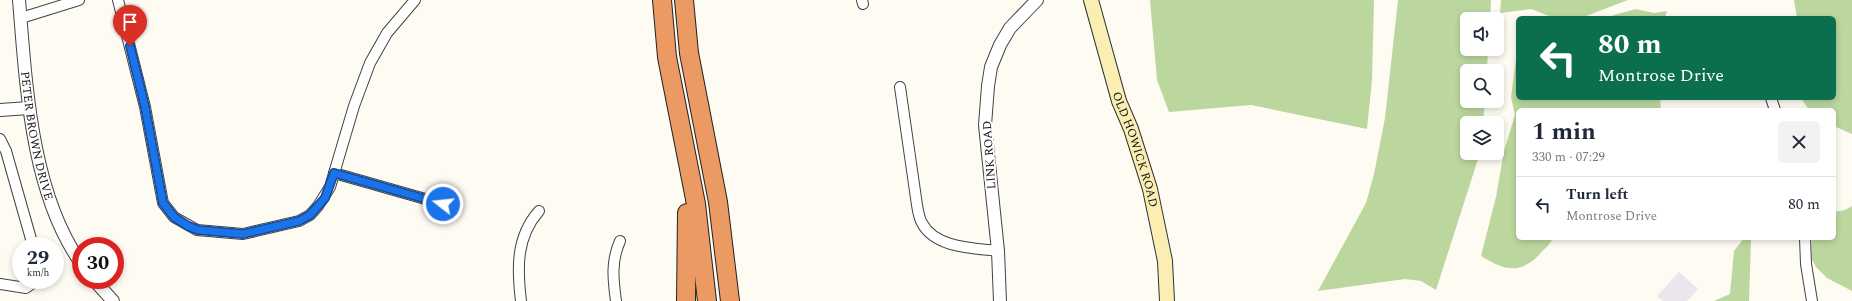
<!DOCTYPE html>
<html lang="en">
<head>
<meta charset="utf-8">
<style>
  :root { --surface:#fff; --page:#f2f2f3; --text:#1f2937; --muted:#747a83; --line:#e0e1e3 }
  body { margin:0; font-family:Spectral,serif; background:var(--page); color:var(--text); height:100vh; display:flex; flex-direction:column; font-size:15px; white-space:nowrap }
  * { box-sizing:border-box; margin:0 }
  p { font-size:13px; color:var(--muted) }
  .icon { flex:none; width:22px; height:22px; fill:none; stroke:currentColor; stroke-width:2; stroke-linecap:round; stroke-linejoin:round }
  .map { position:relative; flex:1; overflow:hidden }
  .sheet { position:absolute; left:1516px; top:108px; width:320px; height:132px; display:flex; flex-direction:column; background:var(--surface); border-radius:6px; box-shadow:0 2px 6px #0003 }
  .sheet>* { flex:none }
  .hud { position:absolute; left:1516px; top:16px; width:320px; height:84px; border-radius:6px; box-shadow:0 2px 6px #0003; background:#0b6e4f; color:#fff; overflow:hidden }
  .buttons { position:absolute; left:1460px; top:12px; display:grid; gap:8px }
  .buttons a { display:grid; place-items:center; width:44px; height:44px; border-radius:6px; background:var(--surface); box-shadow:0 2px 6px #0003; font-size:20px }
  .speed { position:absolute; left:12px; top:237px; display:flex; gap:8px; font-size:20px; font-weight:700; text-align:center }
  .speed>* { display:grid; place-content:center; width:52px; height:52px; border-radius:50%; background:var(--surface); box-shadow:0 2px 6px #0003; line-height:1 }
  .speed small { font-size:10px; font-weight:400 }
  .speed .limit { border:6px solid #d22; background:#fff; color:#111 }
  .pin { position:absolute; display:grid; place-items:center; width:34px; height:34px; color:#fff; margin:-41px -17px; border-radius:50% 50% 50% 0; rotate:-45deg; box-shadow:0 0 4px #0007 }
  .pin .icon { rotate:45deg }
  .me { position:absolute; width:44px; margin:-22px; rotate:286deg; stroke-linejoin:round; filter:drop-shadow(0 0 3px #0008) }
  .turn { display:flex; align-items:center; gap:14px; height:84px; padding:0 16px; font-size:18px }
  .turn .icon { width:52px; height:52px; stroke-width:2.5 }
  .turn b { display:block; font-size:28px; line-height:34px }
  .round { display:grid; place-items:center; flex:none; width:42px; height:42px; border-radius:6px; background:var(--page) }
  .overview { display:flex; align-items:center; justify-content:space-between; height:68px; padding:0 16px }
  h1 { font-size:24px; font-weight:700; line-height:30px }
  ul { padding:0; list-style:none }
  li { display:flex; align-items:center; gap:12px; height:56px; padding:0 16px; border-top:1px solid var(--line) }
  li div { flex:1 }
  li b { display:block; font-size:15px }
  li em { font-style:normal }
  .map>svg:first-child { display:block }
  .industrial { fill:#ece5ed }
  .forest { fill:#bbd79e }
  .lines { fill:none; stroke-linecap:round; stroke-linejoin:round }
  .minor-casing { stroke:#434343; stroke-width:12 }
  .tertiary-casing { stroke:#434343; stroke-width:14 }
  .secondary-casing { stroke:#323232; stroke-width:16 }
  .motorway-casing { stroke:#212121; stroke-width:20 }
  .minor { stroke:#fff; stroke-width:10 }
  .tertiary { stroke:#fff; stroke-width:12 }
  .secondary { stroke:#faeeb2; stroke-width:14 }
  .motorway { stroke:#eb9a64; stroke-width:18 }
  .route-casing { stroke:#114b97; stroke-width:10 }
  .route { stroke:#1a73e8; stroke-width:7 }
  .labels { text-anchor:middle; stroke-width:4; stroke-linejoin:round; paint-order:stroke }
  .street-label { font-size:12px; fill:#101010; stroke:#fff }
</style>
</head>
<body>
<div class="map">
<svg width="1852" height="301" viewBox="0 0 1852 301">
  <rect width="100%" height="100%" fill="#fefbf3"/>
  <polygon class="industrial" points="1679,272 1698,289 1687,301 1663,301 1657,296"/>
  <g class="forest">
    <polygon points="1150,0 1374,0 1372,80 1367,129 1251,105 1169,112 1157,80"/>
    <polygon points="1398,0 1491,0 1490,19 1467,19 1467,49 1488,49 1487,71 1467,71 1467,101 1485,101 1483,123 1467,123 1467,153 1480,153 1436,290 1421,281 1405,279 1318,291 1366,203 1374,174 1385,118"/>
    <polygon points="1501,0 1628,0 1586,16 1554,18 1531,9 1500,13"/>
    <polygon points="1794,0 1852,0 1852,134 1834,126 1834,110 1809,110 1801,98 1834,98 1834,18 1797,18"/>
    <polygon points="1636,9 1654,13 1667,11 1665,18 1609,18 1614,15"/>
    <path d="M 1518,44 L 1518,98 L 1660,98 L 1661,110 L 1518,110 L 1518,238 L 1553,238 C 1550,245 1544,249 1539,255 C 1519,275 1504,270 1481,256 L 1496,197 L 1504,151 L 1515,115 L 1511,97 Z"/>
    <polygon points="1852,206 1852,291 1827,278 1816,267 1811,258 1812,238 1834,238 1834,212 1845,210"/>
    <polygon points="1744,238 1751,240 1749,301 1714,301 1730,294 1734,251"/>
  </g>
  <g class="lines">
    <g class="minor-casing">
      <g id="minor">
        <polyline points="118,0 145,107 163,203 174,217 197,230 243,234 299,221 310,215 318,206 330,187 354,106 370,63 387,33 415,0"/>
        <polyline points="862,0 863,4"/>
        <polyline points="21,18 79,0"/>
        <path d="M 900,87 L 917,205 C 918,211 919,218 922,223 C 935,248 973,248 998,251"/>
        <polyline points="1771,98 1775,110"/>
        <polyline points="0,139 6,151 33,246"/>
        <polyline points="334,173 443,204"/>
        <polyline points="1805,238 1806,264 1812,301"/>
        <polyline points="0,284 26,288 37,280"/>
        <path d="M 521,301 C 517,268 516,237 539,211"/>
        <path d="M 616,301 C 613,279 611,261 620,241"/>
      </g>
    </g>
    <g class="tertiary-casing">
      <g id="tertiary">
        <path id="s1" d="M 19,0 C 26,84 31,193 81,263"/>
        <polyline points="0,110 29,108"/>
        <polyline points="94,280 113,301"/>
        <polyline points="1000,301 998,251 985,125 988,86 991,67 1000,45 1010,28 1037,0"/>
      </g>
    </g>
    <g class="secondary-casing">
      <g id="secondary">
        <path id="s2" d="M 1091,0 L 1119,101 L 1131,129 L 1150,189 L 1165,261 L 1167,301"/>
      </g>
    </g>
    <g class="motorway-casing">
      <g id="motorway">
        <polyline points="662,0 667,57 696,204 707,301"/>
        <polyline points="684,0 689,53 718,202 730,301"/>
        <polyline points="686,301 687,213"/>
      </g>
    </g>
    <use href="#minor" class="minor"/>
    <use href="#tertiary" class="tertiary"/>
    <use href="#secondary" class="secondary"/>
    <use href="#motorway" class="motorway"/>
  </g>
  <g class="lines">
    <g class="route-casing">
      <polyline id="route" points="130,46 145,107 163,203 174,217 188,226 198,230 243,234 299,221 310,215 325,198 334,173 443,204"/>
    </g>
    <use href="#route" class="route"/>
  </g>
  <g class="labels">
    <g class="street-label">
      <text dy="4" stroke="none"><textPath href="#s1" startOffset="137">PETER BROWN DRIVE</textPath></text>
      <text dy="4" stroke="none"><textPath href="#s2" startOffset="156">OLD HOWICK ROAD</textPath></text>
      <text transform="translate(989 155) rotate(-94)" y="4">LINK ROAD</text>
    </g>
  </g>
</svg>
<div class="buttons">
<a><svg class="icon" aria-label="sound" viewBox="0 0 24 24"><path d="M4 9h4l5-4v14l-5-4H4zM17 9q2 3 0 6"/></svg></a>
<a><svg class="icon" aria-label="search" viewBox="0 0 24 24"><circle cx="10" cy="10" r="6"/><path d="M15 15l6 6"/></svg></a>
<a><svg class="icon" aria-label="layers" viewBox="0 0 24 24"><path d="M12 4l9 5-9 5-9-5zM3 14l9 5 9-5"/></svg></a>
</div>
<div class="speed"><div>29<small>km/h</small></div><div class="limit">30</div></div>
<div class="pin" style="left:130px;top:46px;background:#d93025"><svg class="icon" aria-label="arrive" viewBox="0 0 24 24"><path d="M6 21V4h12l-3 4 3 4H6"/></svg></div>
<svg class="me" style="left:443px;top:204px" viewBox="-20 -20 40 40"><circle r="17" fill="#1a73e8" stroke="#fff" stroke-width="3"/><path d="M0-11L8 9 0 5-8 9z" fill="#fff"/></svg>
<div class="hud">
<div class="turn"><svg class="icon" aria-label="left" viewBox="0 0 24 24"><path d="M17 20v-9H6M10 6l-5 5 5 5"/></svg><div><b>80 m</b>Montrose Drive</div></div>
</div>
<section class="sheet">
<div class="overview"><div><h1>1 min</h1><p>330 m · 07:29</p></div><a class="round"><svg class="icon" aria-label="close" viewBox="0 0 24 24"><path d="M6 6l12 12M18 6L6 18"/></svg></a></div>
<ul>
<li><svg class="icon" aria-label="left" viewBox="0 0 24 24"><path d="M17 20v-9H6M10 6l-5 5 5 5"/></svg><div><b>Turn left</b><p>Montrose Drive</p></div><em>80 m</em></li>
</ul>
</section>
</div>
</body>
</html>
